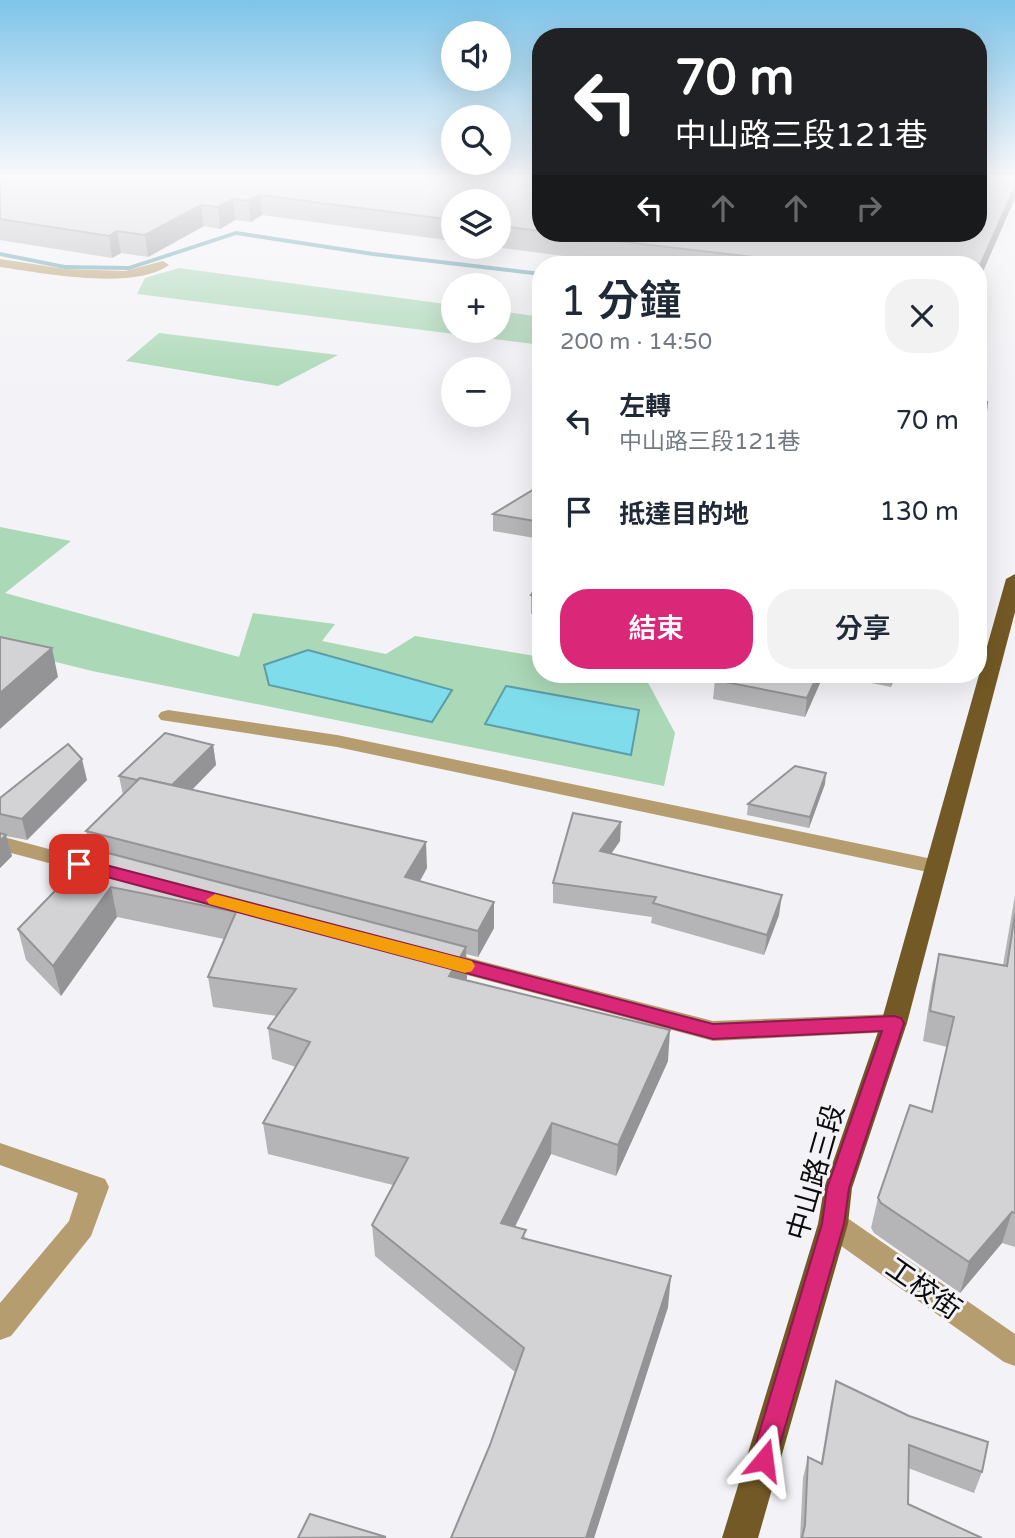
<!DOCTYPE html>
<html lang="zh-TW">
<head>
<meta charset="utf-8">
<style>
  :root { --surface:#fff; --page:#f2f2f3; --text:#1f2937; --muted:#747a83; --accent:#db2777 }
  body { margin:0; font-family:"Varela Round","Noto Sans TC",sans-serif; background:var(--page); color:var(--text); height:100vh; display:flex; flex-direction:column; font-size:26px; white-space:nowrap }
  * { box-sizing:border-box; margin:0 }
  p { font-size:23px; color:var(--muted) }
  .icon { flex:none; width:38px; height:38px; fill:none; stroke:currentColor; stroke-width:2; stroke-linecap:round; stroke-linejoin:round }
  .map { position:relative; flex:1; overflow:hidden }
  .drawer { position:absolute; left:532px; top:256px; width:455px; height:427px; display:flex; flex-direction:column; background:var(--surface); border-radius:28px; box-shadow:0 7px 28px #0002 }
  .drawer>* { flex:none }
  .guide { position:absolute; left:532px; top:28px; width:455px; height:214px; border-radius:28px; box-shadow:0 7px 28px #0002; background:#202124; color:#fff; overflow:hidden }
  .tools { position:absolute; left:441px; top:21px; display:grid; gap:14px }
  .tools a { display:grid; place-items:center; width:70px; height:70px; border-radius:50%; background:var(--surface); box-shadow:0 7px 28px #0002; font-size:35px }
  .pin { position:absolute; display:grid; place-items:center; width:60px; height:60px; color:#fff; margin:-30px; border-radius:14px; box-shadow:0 4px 10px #0006 }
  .me { position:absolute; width:77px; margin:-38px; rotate:16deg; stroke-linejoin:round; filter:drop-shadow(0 0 5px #0008) }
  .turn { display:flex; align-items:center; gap:24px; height:147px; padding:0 28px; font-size:32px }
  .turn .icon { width:91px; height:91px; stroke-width:2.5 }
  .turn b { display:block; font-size:49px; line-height:60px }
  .lanes { display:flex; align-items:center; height:66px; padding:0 28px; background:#0003; justify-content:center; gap:35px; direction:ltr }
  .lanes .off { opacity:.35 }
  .round { display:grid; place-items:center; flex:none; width:74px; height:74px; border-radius:28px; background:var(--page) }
  .summary { display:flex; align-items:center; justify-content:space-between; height:119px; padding:0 28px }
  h1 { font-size:42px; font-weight:600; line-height:52px }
  .primary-button { display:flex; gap:14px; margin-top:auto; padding:14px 28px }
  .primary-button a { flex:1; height:80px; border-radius:28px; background:var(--accent); color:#fff; font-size:28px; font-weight:600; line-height:80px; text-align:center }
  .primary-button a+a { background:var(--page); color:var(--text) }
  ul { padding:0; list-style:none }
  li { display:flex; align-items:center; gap:21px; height:91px; padding:0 28px }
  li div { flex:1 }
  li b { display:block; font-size:26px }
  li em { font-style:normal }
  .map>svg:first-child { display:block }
  .green { fill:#abd8b6 }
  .water { fill:#7fdceb; stroke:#5c9ea8; stroke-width:2 }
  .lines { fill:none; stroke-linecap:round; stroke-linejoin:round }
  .stream { fill:#5c9ea8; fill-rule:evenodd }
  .minor { fill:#b69d6f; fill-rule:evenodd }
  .major { fill:#735925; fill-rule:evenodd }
  .wall { fill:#b5b5b7 }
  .shaded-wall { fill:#949395 }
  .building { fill:#d3d2d5; stroke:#949395; stroke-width:2 }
  .route { fill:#db2777; stroke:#8e194d; stroke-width:2 }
  .slow { fill:#f59e0b }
  .labels { text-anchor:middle; stroke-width:6; stroke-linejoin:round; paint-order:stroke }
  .near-street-label { font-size:28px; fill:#0c0c0d; stroke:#f3f2f6 }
</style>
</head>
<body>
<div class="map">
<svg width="1015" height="1538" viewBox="0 0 1015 1538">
  <rect width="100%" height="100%" fill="#f3f2f6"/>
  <g class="green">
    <polygon points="179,268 453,305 453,331 499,331 499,311 541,317 541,345 137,294 145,278"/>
    <polygon points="159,333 338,355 278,386 126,361"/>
    <polygon points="0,527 71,541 5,593 239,657 253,613 335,624 322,641 386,654 415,636 541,657 541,674 644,675 675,733 664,786 92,671 0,648"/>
  </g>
  <g class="water">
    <polygon points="308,650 452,690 432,722 269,685 264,665"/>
    <polygon points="506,686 639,710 631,755 485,724"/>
  </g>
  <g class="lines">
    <polygon class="stream" points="236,231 373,252 541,272 541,276 373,256 236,235 129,270 65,269 0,256 0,252 65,265 129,266"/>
    <g class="minor">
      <path d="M 0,259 L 66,269 L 125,271 L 163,261 L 169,265 C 134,291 42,273 0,267 Z"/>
      <polygon points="168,710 337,735 937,860 945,862 948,867 945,872 937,874 337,747 161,720 158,716 161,712"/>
      <polygon points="0,836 94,861 97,866 94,871 86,873 0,850"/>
      <polygon points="439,950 713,1021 894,1014 903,1016 907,1023 903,1030 894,1032 713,1041 430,965 427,959 430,953"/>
      <polygon points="0,1143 105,1179 109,1187 91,1236 11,1336 0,1340 0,1303 69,1221 78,1193 0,1165"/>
      <polygon points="833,1212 843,1215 1015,1334 1015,1366 1004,1362 823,1233 818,1224 823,1215"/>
    </g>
    <polygon class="major" points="1015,574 1015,612 907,1023 852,1188 848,1224 758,1538 722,1538 818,1224 824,1188 881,1023 1006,579"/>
  </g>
  <g class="wall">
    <polygon points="0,175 541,175 541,233 978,233 1015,175 1015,198 978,283 978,264 625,264 495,247 499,247 499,201 453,201 453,241 262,215 251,222 235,220 220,229 204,226 148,257 121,253 112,258 0,240"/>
    <polygon points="541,485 541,539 493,531 493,514"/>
    <polygon points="541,580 541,616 531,614 531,595"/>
    <polygon points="824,674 805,717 713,699 715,680"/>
    <polygon points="825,674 896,674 891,687"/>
    <polygon points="213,745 216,765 192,790 427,868 420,881 494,902 494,928 478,957 466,954 467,978 465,980 668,1061 616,1176 551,1154 515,1227 526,1238 668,1307 594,1538 451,1538 490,1445 515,1372 375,1256 372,1225 393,1185 268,1154 263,1123 296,1067 272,1059 268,1028 277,1016 213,1007 208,977 224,939 117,917 61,996 26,960 18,929 66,880 59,854 90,849 86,831 123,795 119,776"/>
    <polygon points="87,780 27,840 6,836 12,856 0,868 0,798"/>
    <polygon points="825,784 809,828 747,815 748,804"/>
    <polygon points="620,841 611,854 779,915 764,955 651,923 652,917 553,903 553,883"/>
    <polygon points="1015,895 1015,1247 1002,1243 960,1293 874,1233 871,1228 878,1198 931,1112 947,1047 923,1041 932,984 939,954 1003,965"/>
    <polygon points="836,1381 982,1472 974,1493 908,1468 908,1504 982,1538 800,1538 803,1478 808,1457 821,1463 831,1402"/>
  </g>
  <g class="shaded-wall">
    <polygon points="1015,187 1015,198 978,283 978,270"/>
    <polygon points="260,195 262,215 251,222 248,201"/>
    <polygon points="233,199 235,220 220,229 218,207"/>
    <polygon points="201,205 204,226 148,257 145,235"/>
    <polygon points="117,231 121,253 112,258 109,236"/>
    <polygon points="52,648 58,677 0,729 0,693"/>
    <polygon points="818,674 824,674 805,717 807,698"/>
    <polygon points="893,674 896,674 891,687"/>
    <polygon points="213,745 216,765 174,808 170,787"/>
    <polygon points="82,759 87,780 27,840 22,819"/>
    <polygon points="826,773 825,784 809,828 810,817"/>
    <polygon points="621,822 620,841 599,871 600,851"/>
    <polygon points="6,835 12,856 0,868 0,841"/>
    <polygon points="426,842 427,868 407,903 405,877"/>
    <polygon points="111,887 117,917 61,996 53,966"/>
    <polygon points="782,895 779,915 764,955 767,935"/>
    <polygon points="494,902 494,928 478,957 478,931"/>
    <polygon points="466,947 467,978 450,1007 449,976"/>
    <polygon points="670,1030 668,1061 616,1176 618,1145"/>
    <polygon points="552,1123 551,1154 501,1254 501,1223"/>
    <polygon points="1012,1212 1002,1243 960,1293 969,1262"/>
    <polygon points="671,1276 668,1307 594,1538 586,1538"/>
  </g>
  <g class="building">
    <polygon points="0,175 541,175 541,231 499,226 499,201 453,201 453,220 260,195 248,201 233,199 218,207 201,205 145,235 117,231 109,236 0,219"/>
    <polygon points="978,175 1015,175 1015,187 978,270 978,264 814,264 658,246 553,233 978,233"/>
    <polygon points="978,401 987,402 981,462 978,471"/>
    <polygon points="541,485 541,522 493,514"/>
    <polygon points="541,580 541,597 531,595"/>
    <polygon points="0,637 52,648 0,693"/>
    <polygon points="718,674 818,674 807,698 715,680"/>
    <polygon points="165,733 213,745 172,785 140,778 137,780 119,776"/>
    <polygon points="68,744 82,759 22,819 0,814 0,798"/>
    <polygon points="795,766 826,773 810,817 748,804"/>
    <polygon points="140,778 426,842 405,877 494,902 478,931 86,831"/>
    <polygon points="573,813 621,822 600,851 782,895 767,935 653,903 656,897 553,883"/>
    <polygon points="0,833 6,835 0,841"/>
    <polygon points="70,843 466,947 449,976 670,1030 618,1145 552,1123 501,1223 526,1230 522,1238 671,1276 586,1538 451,1538 490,1445 524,1348 372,1225 408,1158 263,1123 310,1042 268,1028 296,989 208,977 236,912 111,887 53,966 18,929 85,860 59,854"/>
    <polygon points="1015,914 1015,1213 1012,1212 969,1262 881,1203 878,1198 910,1105 932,1112 954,1017 930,1011 939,954 1007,966"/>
    <polygon points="836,1381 909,1416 988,1442 982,1472 909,1445 908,1504 982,1538 802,1538 805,1525 808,1457 822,1464"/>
    <polygon points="310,1514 386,1537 298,1538"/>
  </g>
  <linearGradient id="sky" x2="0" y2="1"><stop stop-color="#7ec4e9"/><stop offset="0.45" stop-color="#faf9fb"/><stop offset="1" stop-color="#faf9fb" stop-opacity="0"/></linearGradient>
  <rect width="1015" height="391" fill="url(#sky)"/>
  <polygon class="route" points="79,858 713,1024 894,1016 901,1018 904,1023 849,1188 844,1224 773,1468 764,1472 754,1468 751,1460 822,1224 827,1188 882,1031 713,1039 73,868 71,864 73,860"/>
  <polygon class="slow" points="215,894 465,959 472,961 475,966 472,971 465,973 209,904 206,900"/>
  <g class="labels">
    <g class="near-street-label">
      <text transform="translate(815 1172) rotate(-74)" y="10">中山路三段</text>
      <text transform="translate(924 1288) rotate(35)" y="10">工校街</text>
    </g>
  </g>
</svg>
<div class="tools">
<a><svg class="icon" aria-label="sound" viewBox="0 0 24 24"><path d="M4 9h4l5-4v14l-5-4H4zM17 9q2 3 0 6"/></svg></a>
<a><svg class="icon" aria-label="search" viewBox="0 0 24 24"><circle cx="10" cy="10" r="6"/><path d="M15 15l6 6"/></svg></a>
<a><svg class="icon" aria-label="layers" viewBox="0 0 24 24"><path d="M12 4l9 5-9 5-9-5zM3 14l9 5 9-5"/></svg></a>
<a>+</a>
<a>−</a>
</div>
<div class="pin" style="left:79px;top:864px;background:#d93025"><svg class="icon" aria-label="arrive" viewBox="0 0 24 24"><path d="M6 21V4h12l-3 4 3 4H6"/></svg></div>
<svg class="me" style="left:764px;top:1460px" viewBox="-20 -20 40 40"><path d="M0-17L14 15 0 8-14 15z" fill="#db2777" stroke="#fff" stroke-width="4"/></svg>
<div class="guide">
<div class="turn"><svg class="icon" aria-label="left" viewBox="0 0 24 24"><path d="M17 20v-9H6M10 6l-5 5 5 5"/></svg><div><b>70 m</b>中山路三段121巷</div></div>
<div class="lanes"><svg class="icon" aria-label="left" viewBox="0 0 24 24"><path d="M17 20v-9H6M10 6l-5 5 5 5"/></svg><svg class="icon off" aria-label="ahead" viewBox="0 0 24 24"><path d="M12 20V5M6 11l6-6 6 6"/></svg><svg class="icon off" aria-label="ahead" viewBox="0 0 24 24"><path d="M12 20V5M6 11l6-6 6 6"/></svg><svg class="icon off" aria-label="right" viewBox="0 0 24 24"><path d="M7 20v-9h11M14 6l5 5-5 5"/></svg></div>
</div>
<section class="drawer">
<div class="summary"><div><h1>1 分鐘</h1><p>200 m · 14:50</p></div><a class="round"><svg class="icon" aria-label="close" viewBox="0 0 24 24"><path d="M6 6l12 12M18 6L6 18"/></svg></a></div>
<ul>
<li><svg class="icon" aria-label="left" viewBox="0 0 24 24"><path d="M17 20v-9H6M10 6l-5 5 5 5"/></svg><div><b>左轉</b><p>中山路三段121巷</p></div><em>70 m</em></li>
<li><svg class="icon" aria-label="arrive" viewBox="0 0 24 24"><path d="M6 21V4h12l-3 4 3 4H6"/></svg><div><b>抵達目的地</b></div><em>130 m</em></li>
</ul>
<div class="primary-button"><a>結束</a><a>分享</a></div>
</section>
</div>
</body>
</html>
